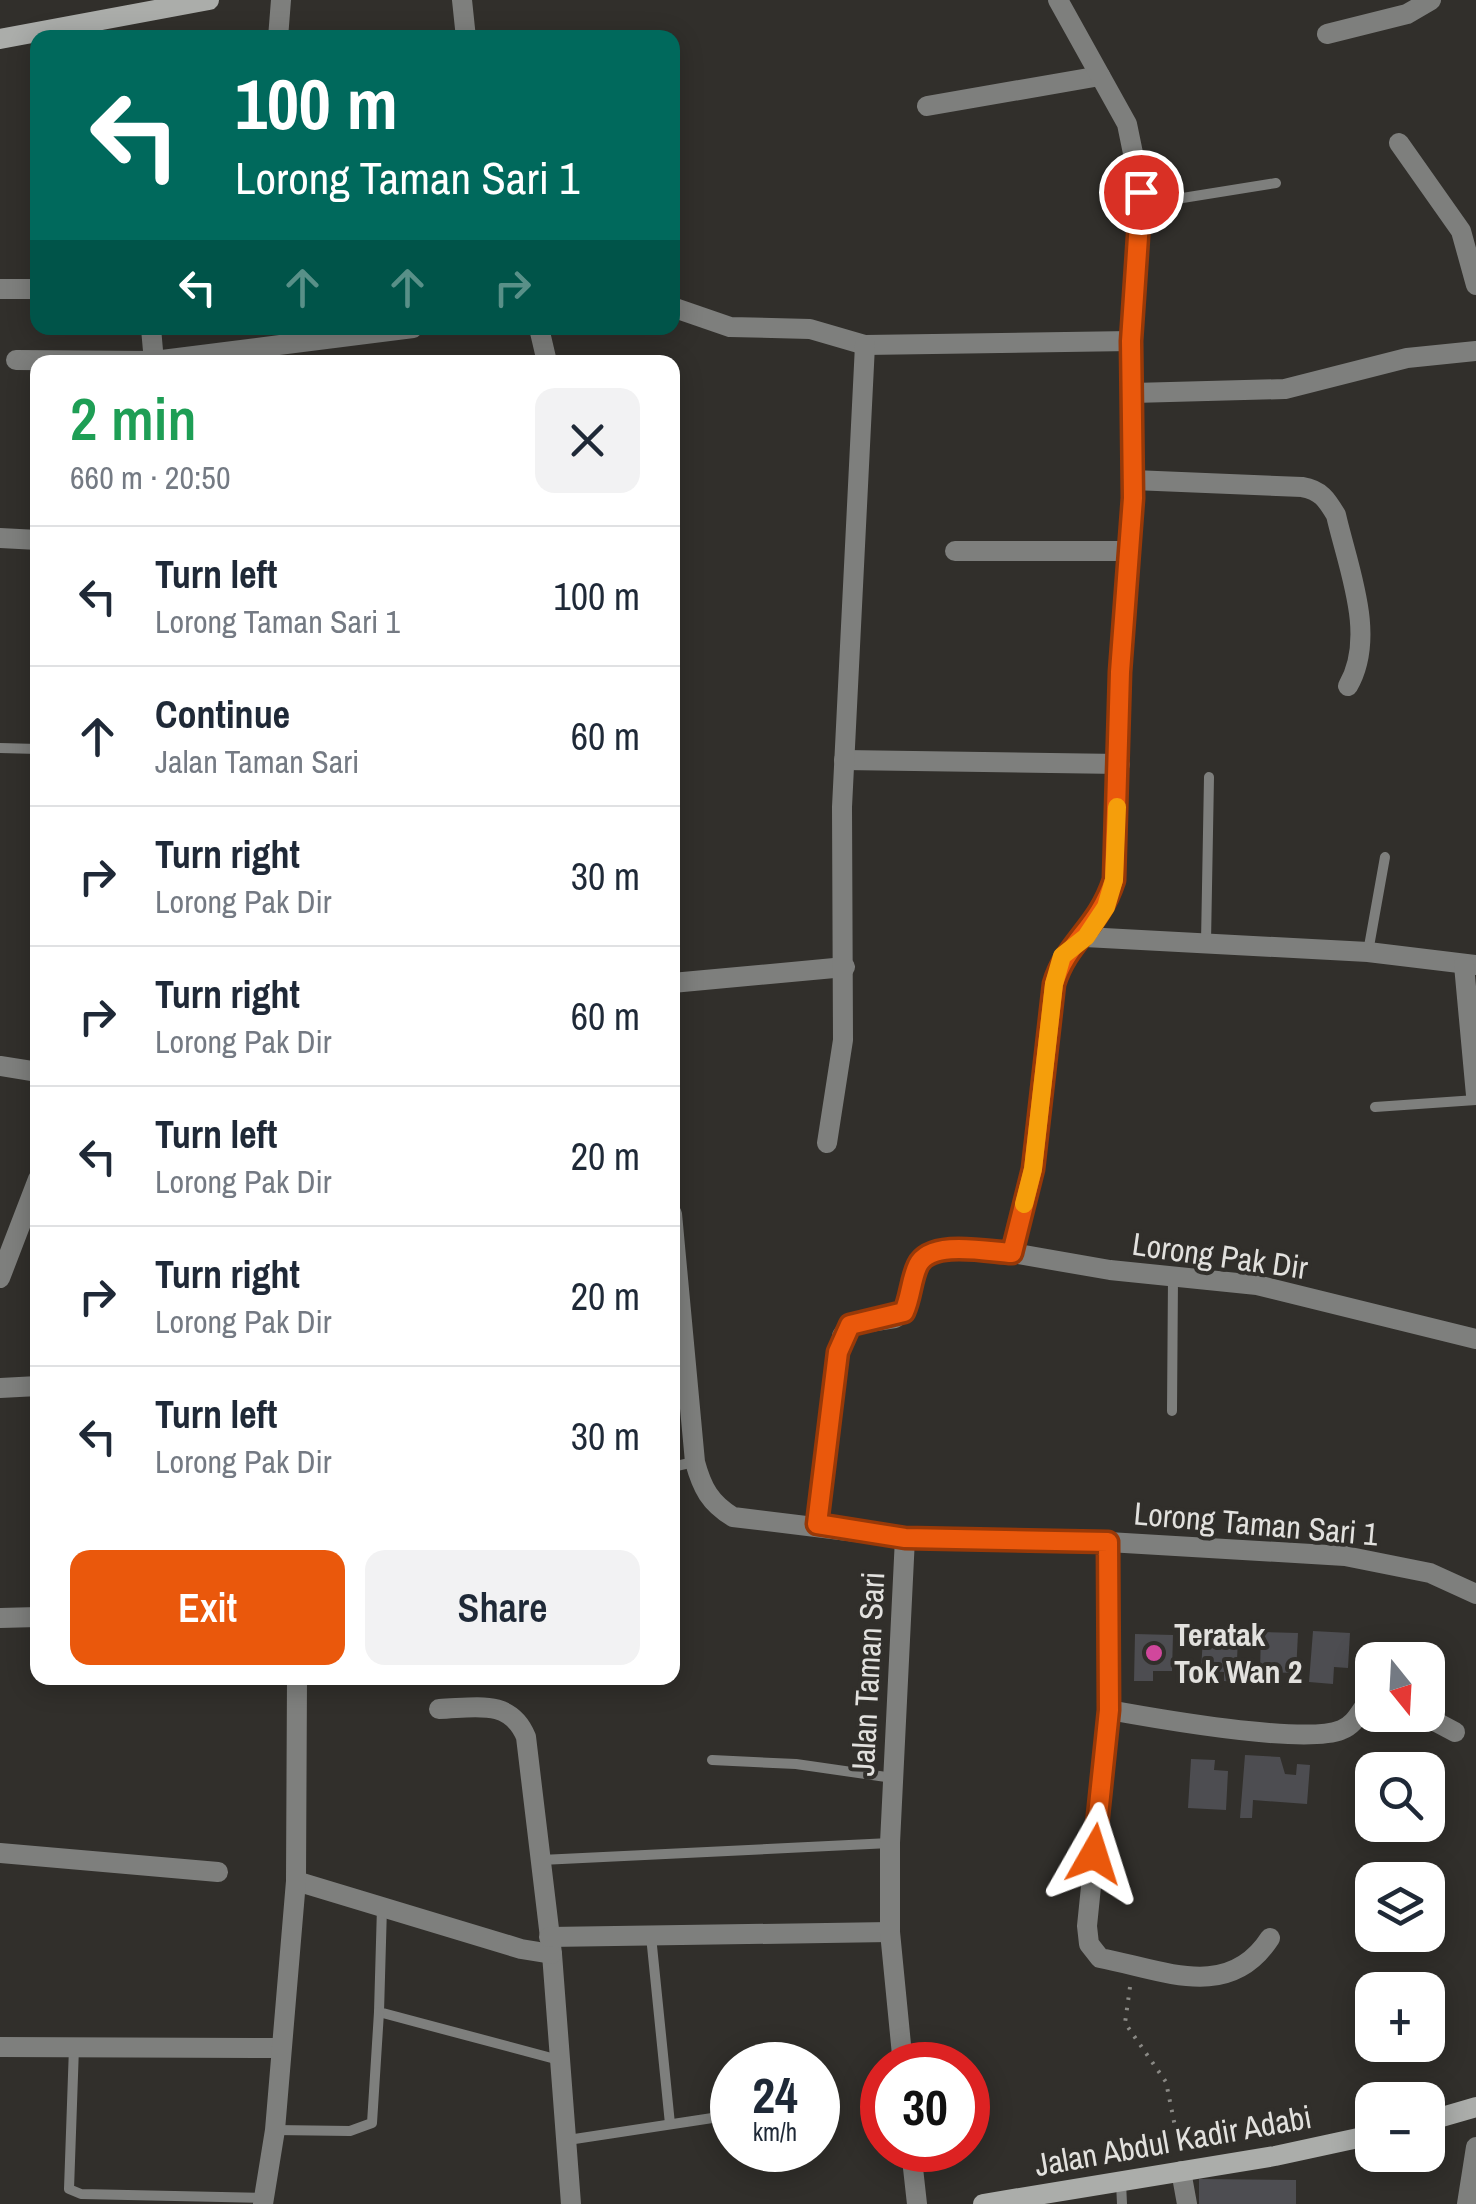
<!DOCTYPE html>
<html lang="en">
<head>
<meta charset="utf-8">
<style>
  :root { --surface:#fff; --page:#f2f2f3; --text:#1f2937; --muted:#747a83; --line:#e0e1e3; --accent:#ea580c }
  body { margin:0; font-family:"Archivo Narrow",sans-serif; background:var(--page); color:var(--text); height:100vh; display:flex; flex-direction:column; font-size:38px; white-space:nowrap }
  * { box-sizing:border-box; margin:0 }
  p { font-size:32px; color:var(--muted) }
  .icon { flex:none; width:55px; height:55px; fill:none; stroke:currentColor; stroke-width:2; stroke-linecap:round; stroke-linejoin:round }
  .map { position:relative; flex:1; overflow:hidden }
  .sheet { position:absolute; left:30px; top:355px; width:650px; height:1330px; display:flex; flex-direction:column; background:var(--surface); border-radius:20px; box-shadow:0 5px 25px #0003 }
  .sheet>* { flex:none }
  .top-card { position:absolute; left:30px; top:30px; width:650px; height:305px; border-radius:20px; box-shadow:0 5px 25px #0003; background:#00695c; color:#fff; overflow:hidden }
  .needle { width:65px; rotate:162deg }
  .fabs { position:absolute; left:1355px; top:1642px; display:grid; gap:20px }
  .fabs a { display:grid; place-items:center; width:90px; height:90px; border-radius:20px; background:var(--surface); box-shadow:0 5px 25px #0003; font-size:50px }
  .speed { position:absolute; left:710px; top:2042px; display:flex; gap:20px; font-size:50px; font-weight:700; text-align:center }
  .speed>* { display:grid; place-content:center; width:130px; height:130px; border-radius:50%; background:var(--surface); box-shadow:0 5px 25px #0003; line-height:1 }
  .speed small { font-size:25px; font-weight:400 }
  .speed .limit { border:15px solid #d22; background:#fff; color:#111 }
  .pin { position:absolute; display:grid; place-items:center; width:85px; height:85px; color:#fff; margin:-42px; border:5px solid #fff; border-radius:50%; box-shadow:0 2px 10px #0007 }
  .me { position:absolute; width:110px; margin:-55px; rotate:6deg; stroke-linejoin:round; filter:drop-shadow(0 0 8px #0008) }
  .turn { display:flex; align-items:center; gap:35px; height:210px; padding:0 40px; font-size:45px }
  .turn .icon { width:130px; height:130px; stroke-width:2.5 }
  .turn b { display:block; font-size:70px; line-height:85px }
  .lanes { display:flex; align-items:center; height:95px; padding:0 40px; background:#0003; justify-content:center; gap:50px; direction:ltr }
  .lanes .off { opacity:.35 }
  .round { display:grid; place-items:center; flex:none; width:105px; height:105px; border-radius:20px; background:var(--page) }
  .overview { display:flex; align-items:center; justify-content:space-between; height:170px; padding:0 40px }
  h1 { font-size:60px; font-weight:600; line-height:75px; color:#1e9e55 }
  .action { display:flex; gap:20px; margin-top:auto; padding:20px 40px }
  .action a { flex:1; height:115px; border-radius:20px; background:var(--accent); color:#fff; font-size:40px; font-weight:600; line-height:115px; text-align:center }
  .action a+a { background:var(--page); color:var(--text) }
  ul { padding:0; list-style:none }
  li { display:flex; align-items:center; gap:30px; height:140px; padding:0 40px; border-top:2px solid var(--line) }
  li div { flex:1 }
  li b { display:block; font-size:38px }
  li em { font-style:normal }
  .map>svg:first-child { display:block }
  .building { fill:#4d4d51 }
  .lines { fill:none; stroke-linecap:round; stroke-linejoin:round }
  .path { stroke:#8a8985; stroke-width:4; stroke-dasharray:2.5 8; stroke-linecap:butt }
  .lane { stroke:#7e7f7d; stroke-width:10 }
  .street { stroke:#7e7f7d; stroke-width:20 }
  .secondary { stroke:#abadaa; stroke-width:20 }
  .route-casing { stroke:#983908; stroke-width:25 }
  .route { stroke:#ea580c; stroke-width:18 }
  .slow { stroke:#f59e0b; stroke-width:18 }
  .hotel-dot { fill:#d1479c; stroke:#312f2b; stroke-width:4 }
  .labels { text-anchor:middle; stroke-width:8; stroke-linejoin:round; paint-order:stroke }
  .street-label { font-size:32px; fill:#e2e1de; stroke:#312f2b }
  .poi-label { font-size:32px; font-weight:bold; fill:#e2e1de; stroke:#312f2b; text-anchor:start }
</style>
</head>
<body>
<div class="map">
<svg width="1476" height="2204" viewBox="0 0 1476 2204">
  <rect width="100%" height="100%" fill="#312f2b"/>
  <g class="building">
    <polygon points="1313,1631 1350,1633 1348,1668 1334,1667 1333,1684 1309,1682"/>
    <polygon points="1261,1632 1298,1633 1296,1673 1260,1672"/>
    <polygon points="1135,1634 1173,1635 1172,1671 1153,1671 1153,1681 1134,1681"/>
    <polygon points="1203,1637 1238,1638 1236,1682 1224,1681 1224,1672 1201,1671"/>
    <polygon points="1245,1755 1280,1757 1285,1774 1296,1775 1297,1764 1310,1765 1307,1804 1253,1800 1252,1818 1240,1818"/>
    <polygon points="1191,1759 1215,1760 1214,1770 1228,1771 1226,1810 1188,1808"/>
    <polygon points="1199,2179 1296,2180 1296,2204 1199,2204"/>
  </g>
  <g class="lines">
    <polyline class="path" points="1130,1987 1125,2023 1166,2082 1180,2151"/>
    <g class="lane">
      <polyline points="1139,205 1276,183"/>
      <polyline points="0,748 38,749"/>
      <polyline points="1206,942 1209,777"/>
      <polyline points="1368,952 1385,857"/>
      <polyline points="1375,1107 1476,1100"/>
      <polyline points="1172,1411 1173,1277"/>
      <polyline points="672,1467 694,1462"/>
      <polyline points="712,1760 796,1764 893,1778"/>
      <polyline points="541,1860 890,1843"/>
      <polyline points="382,1907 379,2012 559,2060"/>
      <polyline points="651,1936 670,2124"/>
      <polyline points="74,2047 69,2189 81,2194 264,2198"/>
      <polyline points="275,2130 350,2131 372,2123 379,2012"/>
      <polyline points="568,2140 732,2115"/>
      <polyline points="1121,2182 1122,2204"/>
    </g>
    <g class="street">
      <polyline points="462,0 466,38"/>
      <polyline points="1327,34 1407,14 1431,0"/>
      <polyline points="278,38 281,0"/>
      <polyline points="927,106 1100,76"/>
      <polyline points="1399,143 1461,231 1476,285"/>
      <polyline points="0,289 38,289"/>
      <polyline points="672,307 730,327 810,329 865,345 1131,341"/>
      <polyline points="151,328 154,362"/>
      <polyline points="539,328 547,362"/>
      <polyline points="16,360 154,361 413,328"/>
      <polyline points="1133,393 1285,389 1407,358 1476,351"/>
      <path d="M 1133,480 L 1302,487 C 1321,490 1327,500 1336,515 C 1348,568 1377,636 1348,686"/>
      <polyline points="0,538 38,540"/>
      <polyline points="955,551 1128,551"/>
      <polyline points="844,760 1120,764"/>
      <polyline points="1085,937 1368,952 1476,965"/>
      <polyline points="1464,965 1476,1095"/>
      <polyline points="672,983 845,967"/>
      <polyline points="0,1066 38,1072"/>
      <polyline points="827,1143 843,1040 842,807 865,345"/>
      <path d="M 672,1214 L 695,1462 C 702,1488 710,1503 733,1517 L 905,1538 L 1108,1542 L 1345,1556 L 1430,1573 L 1476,1594"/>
      <path d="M 1012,1253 L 1033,1169 L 1054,984 C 1067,942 1099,927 1114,880 L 1120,672 L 1133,498 L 1131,341 L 1141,192 L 1127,124 L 1058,0"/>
      <polyline points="0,1278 38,1179"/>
      <polyline points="0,1388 38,1386"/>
      <polyline points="817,1524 842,1336 850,1325 895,1318 904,1312 918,1264 927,1255 953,1250 1012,1253 1110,1270 1257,1285 1476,1339"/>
      <path d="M 1108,1542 L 1109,1710 L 1087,1926 L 1089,1944 L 1100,1958 C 1163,1970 1229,2002 1270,1938"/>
      <polyline points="0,1618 38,1617"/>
      <path d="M 439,1709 C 475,1708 510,1698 526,1737 L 552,1954 L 571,2204"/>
      <path d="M 1109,1710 C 1153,1718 1304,1745 1341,1730 C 1357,1724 1361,1708 1372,1697"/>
      <polyline points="1423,1715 1455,1732"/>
      <polyline points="0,1853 218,1872"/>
      <polyline points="296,1881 521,1949 552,1954"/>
      <polyline points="549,1937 890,1932"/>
      <polyline points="0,2047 281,2048"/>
      <polyline points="903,2065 890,1932 890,1843 905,1538"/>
      <polyline points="911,2150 917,2204"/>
      <polyline points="1181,2171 1187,2204"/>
      <polyline points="263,2204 275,2130 296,1881 297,1678"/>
      <polyline points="1467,2204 1476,2147"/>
    </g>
    <g class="secondary">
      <polyline points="0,39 209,0"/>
      <polyline points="1428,2121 1476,2107"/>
      <polyline points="983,2204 1275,2156 1372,2135"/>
    </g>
  </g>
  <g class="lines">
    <g class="route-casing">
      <path id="route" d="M 1094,1854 L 1109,1710 L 1108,1542 L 905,1538 L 817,1524 L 838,1352 L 850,1325 L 904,1312 C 911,1297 911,1279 918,1265 C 931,1239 989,1252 1012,1253 L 1033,1169 L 1054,984 C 1067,941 1098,929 1114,880 L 1120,672 L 1133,498 L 1131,341 L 1141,192"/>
    </g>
    <use href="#route" class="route"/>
    <polyline class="slow" points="1024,1204 1033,1169 1054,984 1062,956 1086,937 1106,907 1114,880 1117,807"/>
  </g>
  <circle class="hotel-dot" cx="1154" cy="1653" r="10"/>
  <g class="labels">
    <g class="street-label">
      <text transform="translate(1220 1256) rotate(8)" y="11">Lorong Pak Dir</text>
      <text transform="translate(1256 1524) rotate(5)" y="11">Lorong Taman Sari 1</text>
      <text transform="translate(868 1674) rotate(-87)" y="11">Jalan Taman Sari</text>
      <text transform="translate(1173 2141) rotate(-10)" y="11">Jalan Abdul Kadir Adabi</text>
    </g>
    <g class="poi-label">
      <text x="1174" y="1646">Teratak<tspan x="1174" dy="37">Tok Wan 2</tspan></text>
    </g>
  </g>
</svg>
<div class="fabs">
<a><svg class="needle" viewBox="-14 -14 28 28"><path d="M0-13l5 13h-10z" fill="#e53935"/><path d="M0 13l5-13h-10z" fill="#747a83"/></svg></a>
<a><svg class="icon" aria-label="search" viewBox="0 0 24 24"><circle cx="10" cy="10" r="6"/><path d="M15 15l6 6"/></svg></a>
<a><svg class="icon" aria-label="layers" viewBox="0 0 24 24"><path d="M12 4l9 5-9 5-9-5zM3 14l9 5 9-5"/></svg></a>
<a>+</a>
<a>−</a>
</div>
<div class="speed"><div>24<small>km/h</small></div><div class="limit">30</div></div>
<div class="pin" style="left:1141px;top:192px;background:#d93025"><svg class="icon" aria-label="arrive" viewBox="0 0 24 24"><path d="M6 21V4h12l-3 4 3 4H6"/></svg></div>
<svg class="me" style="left:1094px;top:1854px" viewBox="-20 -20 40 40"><path d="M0-17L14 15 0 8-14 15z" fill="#ea580c" stroke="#fff" stroke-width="4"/></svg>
<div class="top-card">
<div class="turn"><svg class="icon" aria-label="left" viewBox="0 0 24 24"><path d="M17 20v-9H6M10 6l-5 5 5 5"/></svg><div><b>100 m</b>Lorong Taman Sari 1</div></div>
<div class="lanes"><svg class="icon" aria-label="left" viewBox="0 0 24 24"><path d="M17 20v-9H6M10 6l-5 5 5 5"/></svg><svg class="icon off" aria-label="ahead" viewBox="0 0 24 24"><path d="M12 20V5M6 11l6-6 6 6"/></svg><svg class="icon off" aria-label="ahead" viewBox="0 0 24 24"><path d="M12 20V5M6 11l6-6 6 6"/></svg><svg class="icon off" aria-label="right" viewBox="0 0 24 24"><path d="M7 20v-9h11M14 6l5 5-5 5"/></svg></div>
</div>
<section class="sheet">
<div class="overview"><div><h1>2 min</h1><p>660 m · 20:50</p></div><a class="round"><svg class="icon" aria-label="close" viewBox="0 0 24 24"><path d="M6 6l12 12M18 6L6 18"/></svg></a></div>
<ul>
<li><svg class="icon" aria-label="left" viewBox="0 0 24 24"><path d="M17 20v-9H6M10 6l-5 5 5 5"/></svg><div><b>Turn left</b><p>Lorong Taman Sari 1</p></div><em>100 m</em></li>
<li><svg class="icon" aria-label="ahead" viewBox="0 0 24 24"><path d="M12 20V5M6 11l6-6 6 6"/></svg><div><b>Continue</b><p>Jalan Taman Sari</p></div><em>60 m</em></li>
<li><svg class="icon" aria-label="right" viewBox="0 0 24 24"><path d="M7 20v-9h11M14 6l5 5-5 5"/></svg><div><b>Turn right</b><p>Lorong Pak Dir</p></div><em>30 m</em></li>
<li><svg class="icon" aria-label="right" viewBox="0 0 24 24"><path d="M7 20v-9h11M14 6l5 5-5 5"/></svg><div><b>Turn right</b><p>Lorong Pak Dir</p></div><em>60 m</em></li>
<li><svg class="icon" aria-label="left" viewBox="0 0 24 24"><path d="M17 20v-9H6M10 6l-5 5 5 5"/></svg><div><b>Turn left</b><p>Lorong Pak Dir</p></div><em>20 m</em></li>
<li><svg class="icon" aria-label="right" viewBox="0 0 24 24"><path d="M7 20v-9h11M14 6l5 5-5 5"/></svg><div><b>Turn right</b><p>Lorong Pak Dir</p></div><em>20 m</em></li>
<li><svg class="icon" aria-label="left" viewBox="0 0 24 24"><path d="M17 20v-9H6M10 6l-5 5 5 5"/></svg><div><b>Turn left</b><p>Lorong Pak Dir</p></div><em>30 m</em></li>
</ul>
<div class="action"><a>Exit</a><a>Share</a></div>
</section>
</div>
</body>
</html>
